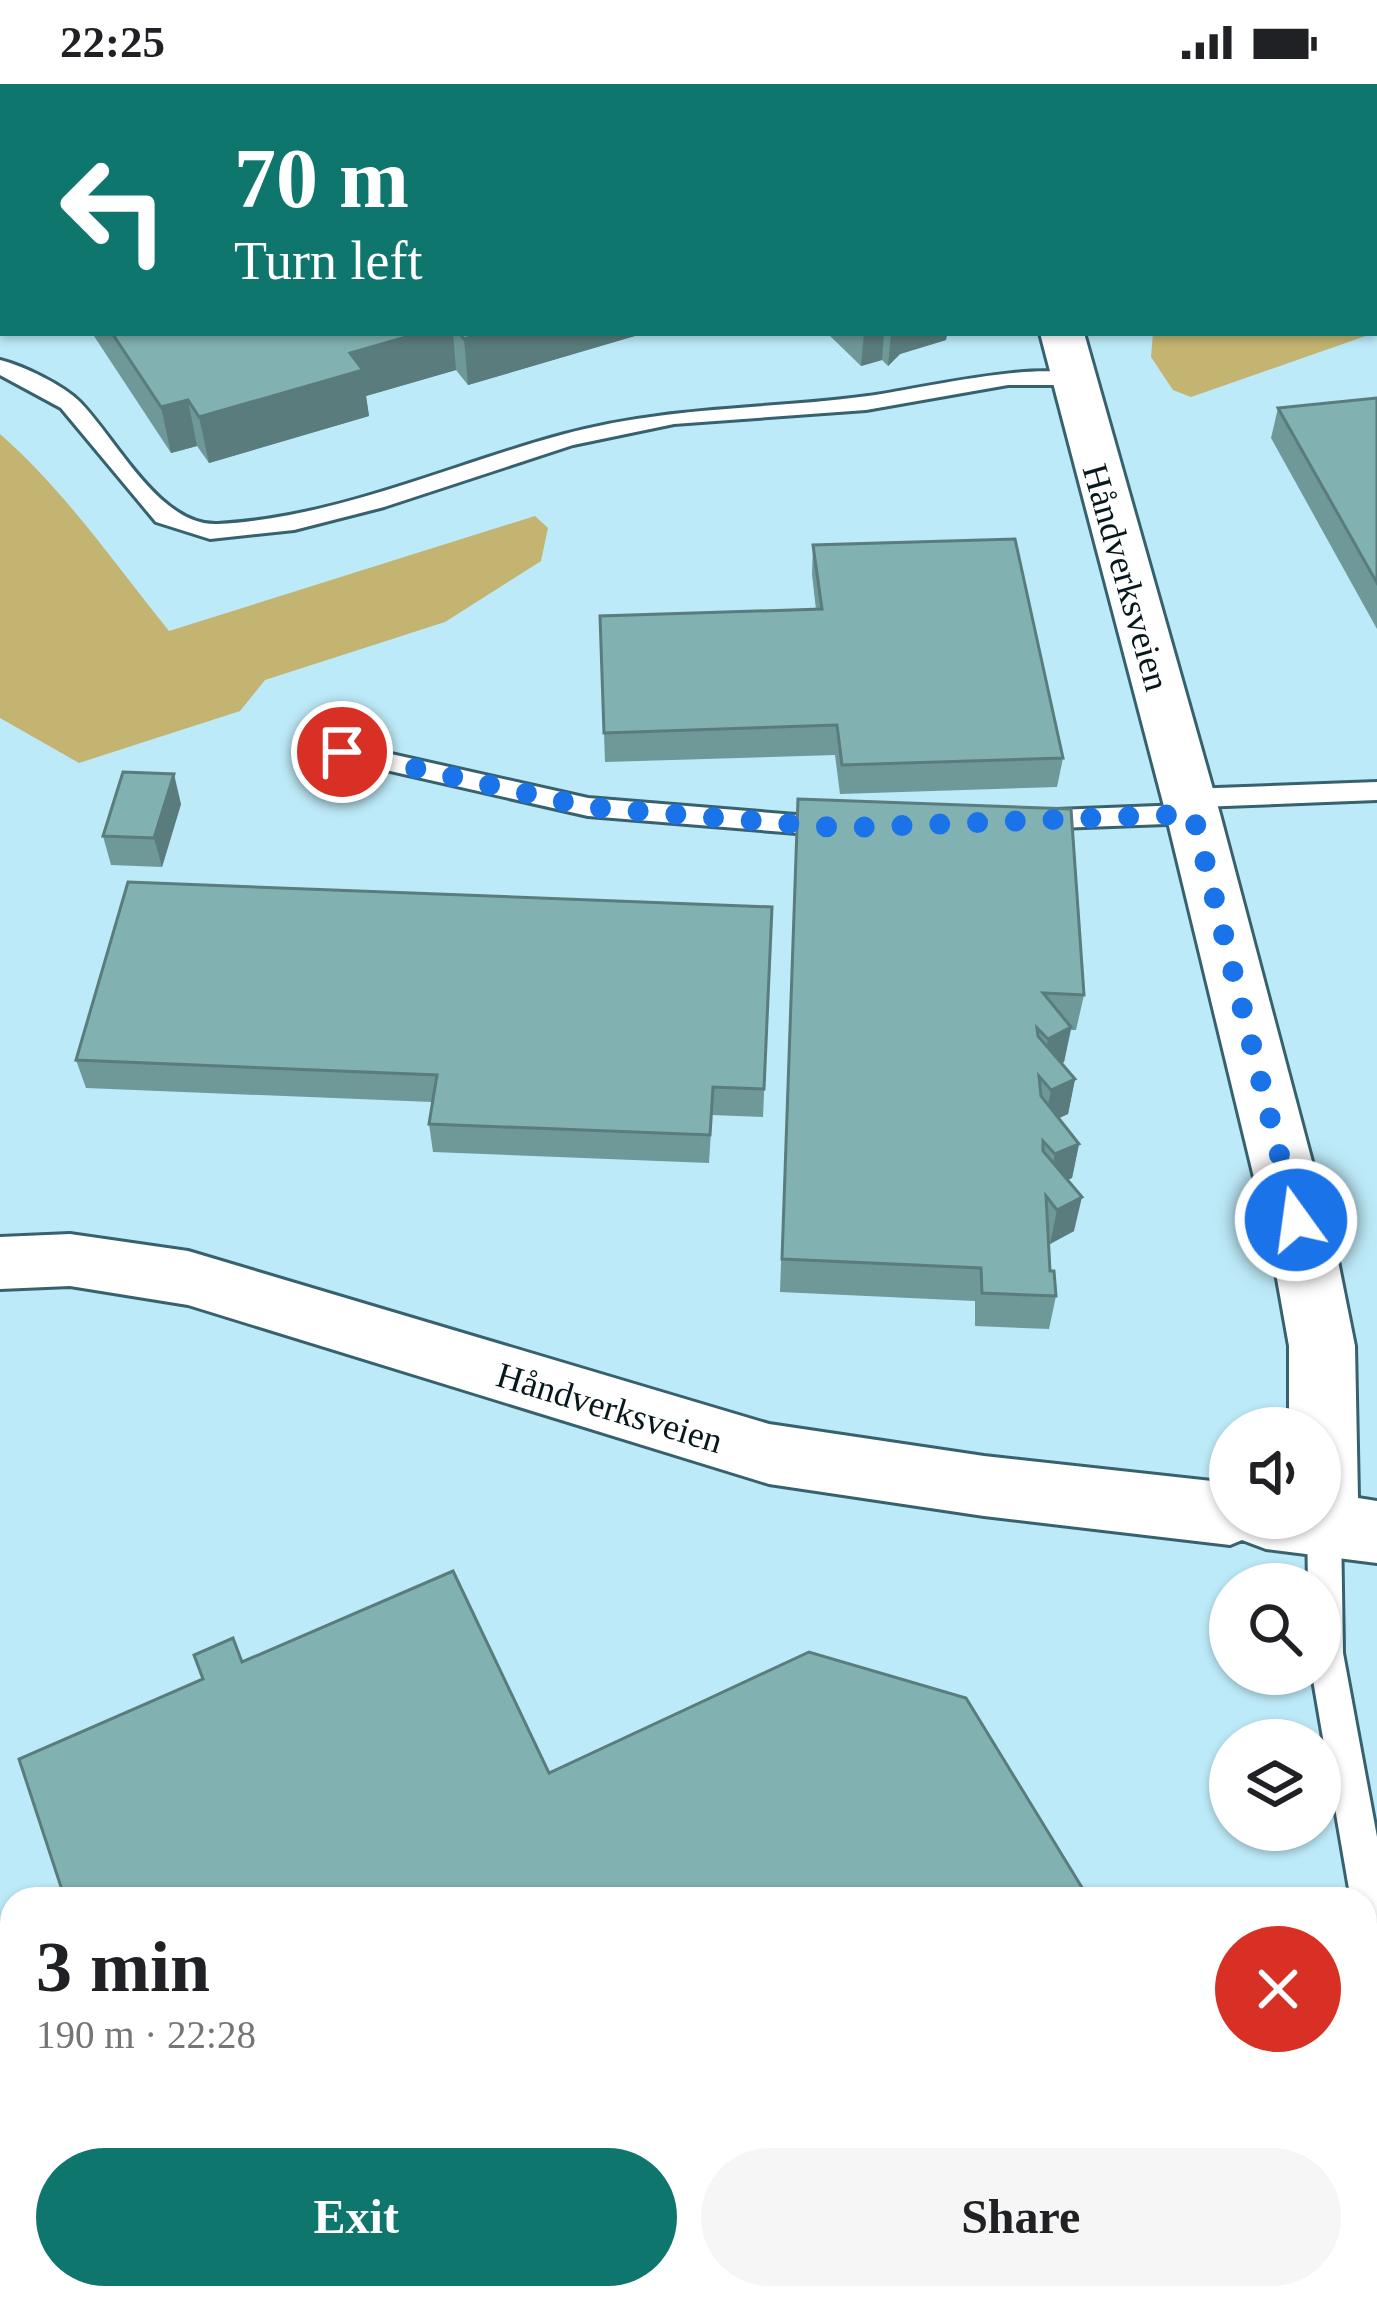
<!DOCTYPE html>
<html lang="en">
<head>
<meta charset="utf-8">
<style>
  :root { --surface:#fff; --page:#f6f6f6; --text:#202124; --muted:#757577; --accent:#0f766e }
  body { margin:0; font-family:"Times New Roman",serif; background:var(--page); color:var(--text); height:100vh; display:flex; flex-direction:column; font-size:45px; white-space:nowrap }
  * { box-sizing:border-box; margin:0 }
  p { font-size:39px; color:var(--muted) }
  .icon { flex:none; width:66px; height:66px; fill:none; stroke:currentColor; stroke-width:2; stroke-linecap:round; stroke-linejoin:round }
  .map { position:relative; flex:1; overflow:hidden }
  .sheet { position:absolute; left:0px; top:1803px; width:1377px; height:423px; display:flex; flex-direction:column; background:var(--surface); border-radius:36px 36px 0 0; box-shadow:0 3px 9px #0004 }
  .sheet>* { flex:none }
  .banner { position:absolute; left:0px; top:0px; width:1377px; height:252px; box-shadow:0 3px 9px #0004; background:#0f766e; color:#fff; overflow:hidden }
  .fabs { position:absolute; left:1209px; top:1323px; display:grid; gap:24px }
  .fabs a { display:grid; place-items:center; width:132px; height:132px; border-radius:50%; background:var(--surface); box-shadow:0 3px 9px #0004; font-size:60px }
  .pin { position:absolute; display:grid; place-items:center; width:102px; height:102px; color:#fff; margin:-51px; border:6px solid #fff; border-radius:50%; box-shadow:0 3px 12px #0007 }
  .me { position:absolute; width:132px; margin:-66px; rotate:346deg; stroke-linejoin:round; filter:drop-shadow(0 0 9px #0008) }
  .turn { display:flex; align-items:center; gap:42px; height:252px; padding:0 36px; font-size:54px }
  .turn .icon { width:156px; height:156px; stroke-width:2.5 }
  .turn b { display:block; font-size:84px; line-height:102px }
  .round { display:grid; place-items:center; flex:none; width:126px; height:126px; border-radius:63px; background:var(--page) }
  .head { display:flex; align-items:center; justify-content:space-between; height:204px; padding:0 36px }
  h1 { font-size:72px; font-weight:700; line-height:90px }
  .action { display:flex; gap:24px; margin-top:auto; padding:24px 36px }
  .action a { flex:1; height:138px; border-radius:72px; background:var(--accent); color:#fff; font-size:48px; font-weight:700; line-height:138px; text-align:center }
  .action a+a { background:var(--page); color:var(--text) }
  .status { display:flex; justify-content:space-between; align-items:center; height:84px; padding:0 60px; background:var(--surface); direction:ltr }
  .status svg { height:33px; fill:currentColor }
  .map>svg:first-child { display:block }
  .green { fill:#c3b471 }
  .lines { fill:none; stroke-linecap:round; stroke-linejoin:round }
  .lane-casing { stroke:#37616d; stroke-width:6 }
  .street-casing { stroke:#37616d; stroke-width:6 }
  .lane { fill:#fff; fill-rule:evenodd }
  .street { fill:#fff; fill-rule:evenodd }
  .wall { fill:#6f9898 }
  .shaded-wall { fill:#5a7c7c }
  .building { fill:#81b1b1; stroke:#5a7c7c; stroke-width:3 }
  .route { stroke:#1a73e8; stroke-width:21; stroke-dasharray:0 37.8 }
  .labels { text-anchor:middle; stroke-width:9; stroke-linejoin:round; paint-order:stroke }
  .street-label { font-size:36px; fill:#07181d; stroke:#fff }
</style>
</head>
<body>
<div class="status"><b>22:25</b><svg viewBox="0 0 49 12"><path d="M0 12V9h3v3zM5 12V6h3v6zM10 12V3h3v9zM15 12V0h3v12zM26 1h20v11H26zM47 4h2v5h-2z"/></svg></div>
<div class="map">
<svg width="1377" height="2224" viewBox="0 0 1377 2224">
  <rect width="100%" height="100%" fill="#bdeaf8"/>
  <g class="green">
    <polygon points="1377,178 1377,248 1191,313 1173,306 1151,273 1153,249 1374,249"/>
    <path d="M 0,350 C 66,408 114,479 169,547 L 535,432 L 548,444 L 541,477 L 445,538 L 265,596 L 240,627 L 79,679 L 0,634 Z"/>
  </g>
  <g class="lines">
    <g class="lane-casing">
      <g id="lane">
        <path d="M 0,276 C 24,282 63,301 80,318 C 117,356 160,443 218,440 C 339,433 447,382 561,351 C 666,322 763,326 868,312 C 910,307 1054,272 1083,295 L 1072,301 L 1008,301 L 866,326 L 674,340 L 573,361 L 384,423 L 294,446 L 210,455 L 156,438 L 61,324 L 0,291 Z"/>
        <polygon points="342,659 588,714 834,734 847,743 834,752 588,732 333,674 329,668"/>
        <polygon points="1377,698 1377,716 1199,723 1206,730 1193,739 1031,745 1018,736 1031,727 1183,721 1176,714 1189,705"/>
        <polygon points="1324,1426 1336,1431 1341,1441 1343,1569 1377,1753 1377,1838 1365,1833 1365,1815 1354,1815 1349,1805 1312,1590 1320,1590 1320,1500 1308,1500 1307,1441"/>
      </g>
    </g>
    <g class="street-casing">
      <g id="street">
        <polygon points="832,0 872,0 875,3 834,3"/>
        <polygon points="1040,249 1084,249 1220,730 1337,1172 1355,1262 1358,1414 1377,1417 1377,1479 1266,1465 1242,1456 1230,1461 984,1432 769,1400 188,1221 70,1202 0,1205 0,1153 70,1150 188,1167 769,1340 984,1372 1230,1399 1230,1434 1320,1434 1320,1344 1289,1344 1289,1262 1273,1172 1166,730"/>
      </g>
    </g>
    <use href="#lane" class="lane"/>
    <use href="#street" class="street"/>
  </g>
  <g class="wall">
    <polygon points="92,249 645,249 468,301 456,286 366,312 369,332 209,379 197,362 171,369"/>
    <polygon points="827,249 947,249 946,256 900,270 888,282 882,276 861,282"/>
    <polygon points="1377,314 1377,545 1271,354 1278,324"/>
    <polygon points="813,461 1063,674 1057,703 840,710 835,671 605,678 600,532 816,526 812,490"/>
    <polygon points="181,720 162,783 111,781 103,752"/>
    <polygon points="796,751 1084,911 1076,946 1071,946 1064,978 1061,979 1075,995 1068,1030 1059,1034 1079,1060 1072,1094 1067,1096 1074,1147 1050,1160 1048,1159 1050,1187 1056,1212 1049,1245 975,1242 975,1217 780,1208"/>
    <polygon points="772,823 763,1033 712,1031 709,1079 433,1068 429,1040 432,1018 86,1004 76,976"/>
  </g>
  <g class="shaded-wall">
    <polygon points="0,112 3,112 3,160 0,161"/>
    <polygon points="420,249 453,249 456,286 366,312 369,332 209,379 199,333 350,269"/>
    <polygon points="484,249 645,249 468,301 464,255"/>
    <polygon points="864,249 884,249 882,276 861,282"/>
    <polygon points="891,249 947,249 946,256 900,270 888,282"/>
    <polygon points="188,316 197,362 171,369 161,323"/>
    <polygon points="174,690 181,720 162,783 154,754"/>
    <polygon points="1071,943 1064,978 1041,990 1048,955"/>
    <polygon points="1075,995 1068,1030 1044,1041 1051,1006"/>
    <polygon points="1079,1060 1072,1094 1047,1105 1055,1070"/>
    <polygon points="1082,1113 1074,1147 1050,1160 1057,1126"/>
    <polygon points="296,1807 299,1815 278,1815"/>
    <polygon points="189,2214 197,2214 200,2224 193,2224"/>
    <polygon points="713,2214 724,2214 723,2220 717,2224 695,2224"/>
  </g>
  <g class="building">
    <polygon points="196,0 320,0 322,3 183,3"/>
    <polygon points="444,0 590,0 593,3 432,3"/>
    <polygon points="3,46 3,112 0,112 0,47"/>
    <polygon points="112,249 420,249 350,269 363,286 199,333 188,316 161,323"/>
    <polygon points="459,249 484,249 464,255"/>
    <polygon points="1377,314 1377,499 1278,324"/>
    <polygon points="1015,455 1063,674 842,681 837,641 604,649 600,532 822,525 813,461"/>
    <polygon points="123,688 174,690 154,754 103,752"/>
    <polygon points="798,715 1071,725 1084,911 1043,909 1071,943 1048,955 1037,944 1038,952 1075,995 1051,1006 1039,992 1041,1012 1079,1060 1055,1070 1043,1057 1043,1067 1082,1113 1057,1126 1046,1112 1050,1187 1054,1187 1056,1212 982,1209 981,1184 782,1175"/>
    <polygon points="128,798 772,823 764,1005 713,1003 710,1051 429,1040 437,991 76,976"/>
    <polygon points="453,1487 549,1689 809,1568 966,1614 1089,1815 299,1815 296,1807 278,1815 65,1815 19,1675 203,1595 194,1571 233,1554 242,1578"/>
    <polygon points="14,2214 189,2214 193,2224 0,2224 0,2221"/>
    <polygon points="456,2214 713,2214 695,2224 460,2224"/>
    <polygon points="727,2214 1333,2214 1339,2224 731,2224"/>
  </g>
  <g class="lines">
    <polyline class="route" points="342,668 588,723 841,744 1193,730 1296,1136"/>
  </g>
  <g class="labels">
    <g class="street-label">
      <text transform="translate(1127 493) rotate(74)" y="13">Håndverksveien</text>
      <text transform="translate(610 1323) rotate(17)" y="13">Håndverksveien</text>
    </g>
  </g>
</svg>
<div class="fabs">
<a><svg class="icon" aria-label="sound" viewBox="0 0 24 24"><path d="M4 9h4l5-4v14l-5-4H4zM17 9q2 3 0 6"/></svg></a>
<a><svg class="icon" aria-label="search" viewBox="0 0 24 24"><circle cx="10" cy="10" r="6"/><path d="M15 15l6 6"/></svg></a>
<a><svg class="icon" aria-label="layers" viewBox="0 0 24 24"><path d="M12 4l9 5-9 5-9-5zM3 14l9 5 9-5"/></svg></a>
</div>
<div class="pin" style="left:342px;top:668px;background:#d93025"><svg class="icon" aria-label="arrive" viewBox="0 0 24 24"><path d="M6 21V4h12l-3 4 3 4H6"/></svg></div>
<svg class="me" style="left:1296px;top:1136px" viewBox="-20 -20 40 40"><circle r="17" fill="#1a73e8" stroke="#fff" stroke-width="3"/><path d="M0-11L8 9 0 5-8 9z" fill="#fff"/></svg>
<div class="banner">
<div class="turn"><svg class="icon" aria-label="left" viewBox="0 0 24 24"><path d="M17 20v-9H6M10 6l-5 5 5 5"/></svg><div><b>70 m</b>Turn left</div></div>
</div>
<section class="sheet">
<div class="head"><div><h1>3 min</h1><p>190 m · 22:28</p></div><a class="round" style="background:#d93025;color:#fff"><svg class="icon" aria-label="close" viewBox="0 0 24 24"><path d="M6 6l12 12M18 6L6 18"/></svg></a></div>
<div class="action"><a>Exit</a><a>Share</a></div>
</section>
</div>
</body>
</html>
